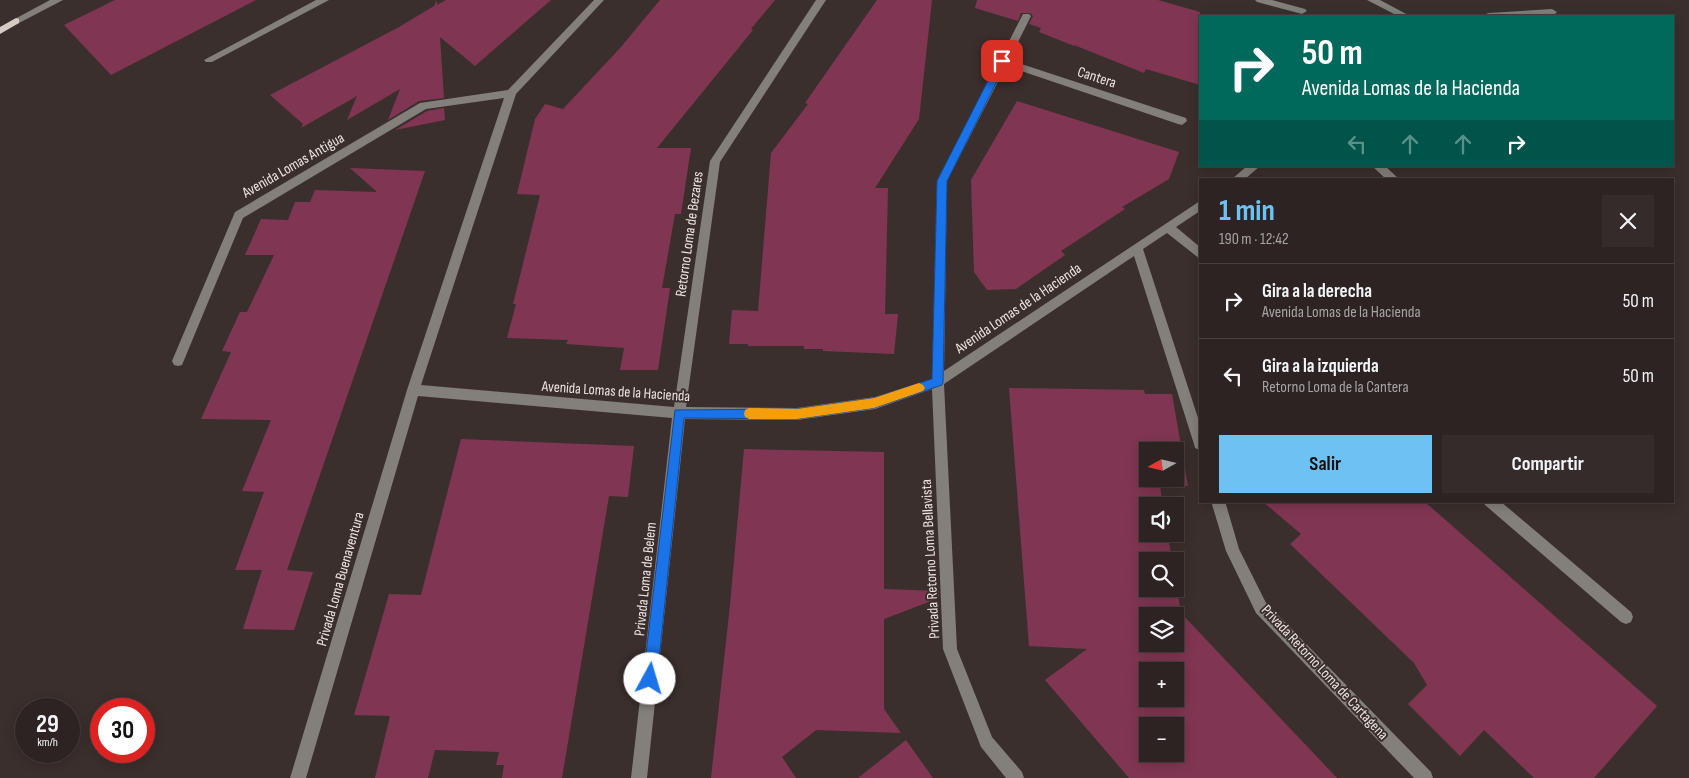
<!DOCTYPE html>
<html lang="es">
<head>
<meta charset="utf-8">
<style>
  :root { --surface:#2c2322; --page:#342b2a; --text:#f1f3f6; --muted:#a6a4a5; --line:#484040; --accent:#6dc2f3 }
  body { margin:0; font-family:"Sofia Sans Condensed",sans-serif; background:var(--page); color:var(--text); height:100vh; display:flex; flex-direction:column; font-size:19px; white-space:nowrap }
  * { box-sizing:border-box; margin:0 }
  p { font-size:16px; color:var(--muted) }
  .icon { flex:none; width:28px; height:28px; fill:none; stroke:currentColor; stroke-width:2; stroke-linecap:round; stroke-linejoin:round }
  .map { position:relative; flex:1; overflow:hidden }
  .drawer { position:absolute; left:1199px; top:178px; width:475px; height:325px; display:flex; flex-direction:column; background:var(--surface); border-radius:0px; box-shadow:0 2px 12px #0003,0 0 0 1px var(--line) }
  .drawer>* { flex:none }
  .guide { position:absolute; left:1199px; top:15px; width:475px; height:152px; border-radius:0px; box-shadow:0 2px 12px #0003,0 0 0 1px var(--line); background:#00695c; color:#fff; overflow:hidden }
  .needle { width:32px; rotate:262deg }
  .fabs { position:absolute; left:1139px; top:442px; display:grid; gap:10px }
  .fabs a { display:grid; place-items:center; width:45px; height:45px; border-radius:0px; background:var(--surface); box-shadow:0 2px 12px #0003,0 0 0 1px var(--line); font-size:25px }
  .speed { position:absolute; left:15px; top:698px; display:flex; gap:10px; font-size:25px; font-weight:700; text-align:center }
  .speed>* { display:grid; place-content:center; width:65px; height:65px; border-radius:50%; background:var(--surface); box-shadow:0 2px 12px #0003,0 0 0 1px var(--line); line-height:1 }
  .speed small { font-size:12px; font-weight:400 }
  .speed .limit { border:8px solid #d22; background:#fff; color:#111 }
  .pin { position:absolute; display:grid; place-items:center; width:42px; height:42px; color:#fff; margin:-21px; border-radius:10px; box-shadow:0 2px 8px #0006 }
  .me { position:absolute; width:55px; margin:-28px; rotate:6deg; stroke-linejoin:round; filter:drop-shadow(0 0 4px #0008) }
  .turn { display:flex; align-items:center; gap:18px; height:105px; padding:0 20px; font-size:22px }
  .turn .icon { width:65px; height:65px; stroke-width:2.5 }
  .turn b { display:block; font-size:35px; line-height:42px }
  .lanes { display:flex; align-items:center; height:48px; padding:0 20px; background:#0003; justify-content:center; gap:25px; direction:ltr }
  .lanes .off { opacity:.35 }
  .round { display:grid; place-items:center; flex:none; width:52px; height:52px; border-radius:0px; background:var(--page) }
  .head { display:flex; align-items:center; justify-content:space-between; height:85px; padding:0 20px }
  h1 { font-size:30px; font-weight:700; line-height:38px; color:var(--accent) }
  .primary-button { display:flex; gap:10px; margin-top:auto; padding:10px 20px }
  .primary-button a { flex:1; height:58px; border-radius:0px; background:var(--accent); color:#111; font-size:20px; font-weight:700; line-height:58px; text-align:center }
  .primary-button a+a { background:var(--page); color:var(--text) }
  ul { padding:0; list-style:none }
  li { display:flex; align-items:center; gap:15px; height:75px; padding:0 20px; border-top:1px solid var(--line) }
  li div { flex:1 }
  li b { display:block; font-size:19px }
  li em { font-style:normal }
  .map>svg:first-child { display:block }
  .building { fill:#803652; fill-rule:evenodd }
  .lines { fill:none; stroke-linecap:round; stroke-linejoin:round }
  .minor { fill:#837f7b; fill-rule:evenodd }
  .major { fill:#d5ccc4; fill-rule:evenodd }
  .route { fill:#1a73e8; stroke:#114b97 }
  .slow { fill:#f59e0b }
  .labels { text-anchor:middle; stroke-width:4; stroke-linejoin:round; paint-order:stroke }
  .street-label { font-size:15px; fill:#ebe3e2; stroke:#3b2f2d }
</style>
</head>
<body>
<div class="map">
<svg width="1689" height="778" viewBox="0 0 1689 778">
  <rect width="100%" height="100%" fill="#3b2f2d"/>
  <g class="building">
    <polygon points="115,0 256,0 111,75 64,25"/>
    <polygon points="437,0 437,5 446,0 551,0 475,66 440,37 444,98 419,101 388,120 400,89 347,120 357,96 301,128 303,124 270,95 399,27 434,6"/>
    <polygon points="660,0 775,0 751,29 753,30 657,148 691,148 681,214 675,214 662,288 670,288 658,370 620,370 624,348 566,344 568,340 507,338 516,304 513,304 540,195 517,194 535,119 545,104 563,109 621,47"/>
    <polygon points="877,0 932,0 919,119 875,188 888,188 885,314 898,314 894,354 823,351 823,349 804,349 804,346 748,346 748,344 729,344 732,310 758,311 771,153 808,104 805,103"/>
    <polygon points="977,0 1158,0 1200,12 1200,85 1146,69 1144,73 1074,45 1074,46 1039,32 1041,28 1029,24 1033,16 1030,13 1021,13 1018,21 975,8"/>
    <polygon points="1017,101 1179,152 1169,179 1122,207 1125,209 1061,251 1065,255 1016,289 987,290 974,272 971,180"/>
    <polygon points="444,108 445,120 395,130 427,111"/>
    <polygon points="350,168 425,171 287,570 313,572 294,630 243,629 262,570 235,570 264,492 242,491 271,420 201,419 231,352 222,351 240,312 247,312 274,255 245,255 261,219 288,220 295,202 310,202 315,190 377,192"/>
    <path d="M 1009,388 L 1144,390 L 1145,394 L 1172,394 L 1188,486 L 1160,486 L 1163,506 L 1148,506 L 1148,534 L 1168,534 L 1172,561 L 1148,561 L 1148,589 L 1175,589 L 1175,577 L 1181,613 L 1337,778 L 1129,778 L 1045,680 L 1087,649 L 1029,646 ZM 1148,451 L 1175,451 L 1175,479 L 1148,479 ZM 1148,616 L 1175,616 L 1175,644 L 1148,644 ZM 1148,671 L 1175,671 L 1175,699 L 1148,699 ZM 1148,726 L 1175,726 L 1175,754 L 1148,754 Z"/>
    <polygon points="461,439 634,446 628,497 609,496 562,778 502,778 504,765 496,765 499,752 435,750 428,778 375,778 390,716 354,715 389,594 421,595"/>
    <polygon points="744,449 884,452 884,589 939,591 939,598 884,619 884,709 901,733 816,730 782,757 796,778 711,778 730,605"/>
    <polygon points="1262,501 1424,501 1657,706 1594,778 1534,778 1484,730 1460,756 1408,704 1427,685 1414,663 1290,544 1301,534"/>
    <polygon points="906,740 933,778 858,778"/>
  </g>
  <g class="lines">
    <g class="minor">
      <polygon points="50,0 63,0 19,23 16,24 11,21"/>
      <polygon points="316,0 329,0 212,62 206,62 204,60"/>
      <polygon points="594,0 604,0 516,94 421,385 674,407 710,161 816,0 826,0 720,162 686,407 797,408 875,397 932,379 937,181 1023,14 1029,14 1031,16 1009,60 1186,118 1187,121 1182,125 1178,124 1006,66 947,181 944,371 1200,201 1200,211 1176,227 1200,247 1200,259 1167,233 1143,249 1200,424 1200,450 1195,448 1194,444 1134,256 944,384 957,649 992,737 1022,772 1024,778 1006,778 981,747 943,649 932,389 875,409 797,420 685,419 647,778 631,778 672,418 418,396 306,778 290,778 407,390 504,98 426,109 243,218 182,365 178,366 174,365 172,361 235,212 420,103 508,90"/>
      <polygon points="1255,0 1272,0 1305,9 1307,11 1302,14 1257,2"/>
      <polygon points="1367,0 1380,0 1410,16 1398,16"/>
      <polygon points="1552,9 1557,12 1555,14 1534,16 1483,16 1488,13"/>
      <polygon points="1247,166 1260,166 1245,179 1232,179"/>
      <polygon points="1372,166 1385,166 1399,179 1386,179"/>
      <polygon points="1211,501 1225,501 1239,549 1266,603 1431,772 1433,778 1414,778 1256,613 1226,551"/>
      <polygon points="1483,501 1500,501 1631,612 1633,617 1631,622 1626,624 1621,622 1485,505"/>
    </g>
    <polygon class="major" points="16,18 19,19 19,23 0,34 0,27"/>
  </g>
  <polygon class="route" points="1002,58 1007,61 947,181 943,382 942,385 874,408 797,419 684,418 657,679 655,684 650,686 645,684 643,679 675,410 797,409 874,398 932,379 937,181 998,61"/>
  <polygon class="slow" points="919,383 923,385 925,388 923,391 874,408 797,419 749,419 745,417 744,414 745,410 749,408 797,409 874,398"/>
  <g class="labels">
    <g class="street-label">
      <text transform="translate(1097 77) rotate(18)" y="5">Cantera</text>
      <text transform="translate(293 165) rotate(-30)" y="5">Avenida Lomas Antigua</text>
      <text transform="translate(689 234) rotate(-82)" y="5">Retorno Loma de Bezares</text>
      <text transform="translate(1018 308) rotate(-34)" y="5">Avenida Lomas de la Hacienda</text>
      <text transform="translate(616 391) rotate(4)" y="5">Avenida Lomas de la Hacienda</text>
      <text transform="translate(930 559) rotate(-93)" y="5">Privada Retorno Loma Bellavista</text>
      <text transform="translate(340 579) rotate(-74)" y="5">Privada Loma Buenaventura</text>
      <text transform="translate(645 579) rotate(-84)" y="5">Privada Loma de Belem</text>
      <text transform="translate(1325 672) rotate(47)" y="5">Privada Retorno Loma de Cartagena</text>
    </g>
  </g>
</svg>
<div class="fabs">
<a><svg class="needle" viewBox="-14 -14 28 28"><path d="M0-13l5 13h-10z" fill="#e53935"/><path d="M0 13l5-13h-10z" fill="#a6a4a5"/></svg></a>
<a><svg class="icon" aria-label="sound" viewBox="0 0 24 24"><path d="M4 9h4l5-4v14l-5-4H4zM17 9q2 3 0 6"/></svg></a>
<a><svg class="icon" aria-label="search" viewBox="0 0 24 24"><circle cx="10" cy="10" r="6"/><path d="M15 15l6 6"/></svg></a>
<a><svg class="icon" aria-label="layers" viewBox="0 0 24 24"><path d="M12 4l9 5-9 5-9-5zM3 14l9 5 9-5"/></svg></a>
<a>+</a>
<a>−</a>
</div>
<div class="speed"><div>29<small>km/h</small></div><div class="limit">30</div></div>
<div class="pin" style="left:1002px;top:61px;background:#d93025"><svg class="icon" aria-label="arrive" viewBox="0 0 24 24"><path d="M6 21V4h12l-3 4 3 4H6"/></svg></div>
<svg class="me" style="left:650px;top:679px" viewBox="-20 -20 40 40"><circle r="19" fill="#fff"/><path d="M0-13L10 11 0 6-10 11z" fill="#1a73e8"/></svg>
<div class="guide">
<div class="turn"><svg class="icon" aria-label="right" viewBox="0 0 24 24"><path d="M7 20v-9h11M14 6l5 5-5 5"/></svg><div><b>50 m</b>Avenida Lomas de la Hacienda</div></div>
<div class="lanes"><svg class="icon off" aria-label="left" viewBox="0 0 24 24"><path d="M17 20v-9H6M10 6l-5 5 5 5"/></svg><svg class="icon off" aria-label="ahead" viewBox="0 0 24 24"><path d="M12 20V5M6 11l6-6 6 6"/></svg><svg class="icon off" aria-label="ahead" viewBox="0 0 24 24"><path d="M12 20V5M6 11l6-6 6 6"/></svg><svg class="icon" aria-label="right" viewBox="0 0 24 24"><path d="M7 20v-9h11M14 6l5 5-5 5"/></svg></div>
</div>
<section class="drawer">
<div class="head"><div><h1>1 min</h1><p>190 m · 12:42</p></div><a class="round"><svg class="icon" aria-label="close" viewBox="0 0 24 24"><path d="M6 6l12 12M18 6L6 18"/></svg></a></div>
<ul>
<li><svg class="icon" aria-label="right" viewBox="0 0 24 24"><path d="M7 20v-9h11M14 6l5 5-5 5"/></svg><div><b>Gira a la derecha</b><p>Avenida Lomas de la Hacienda</p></div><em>50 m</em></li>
<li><svg class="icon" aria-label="left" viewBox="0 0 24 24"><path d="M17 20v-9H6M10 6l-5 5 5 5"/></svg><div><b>Gira a la izquierda</b><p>Retorno Loma de la Cantera</p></div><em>50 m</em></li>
</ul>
<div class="primary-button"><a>Salir</a><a>Compartir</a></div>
</section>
</div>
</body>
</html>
